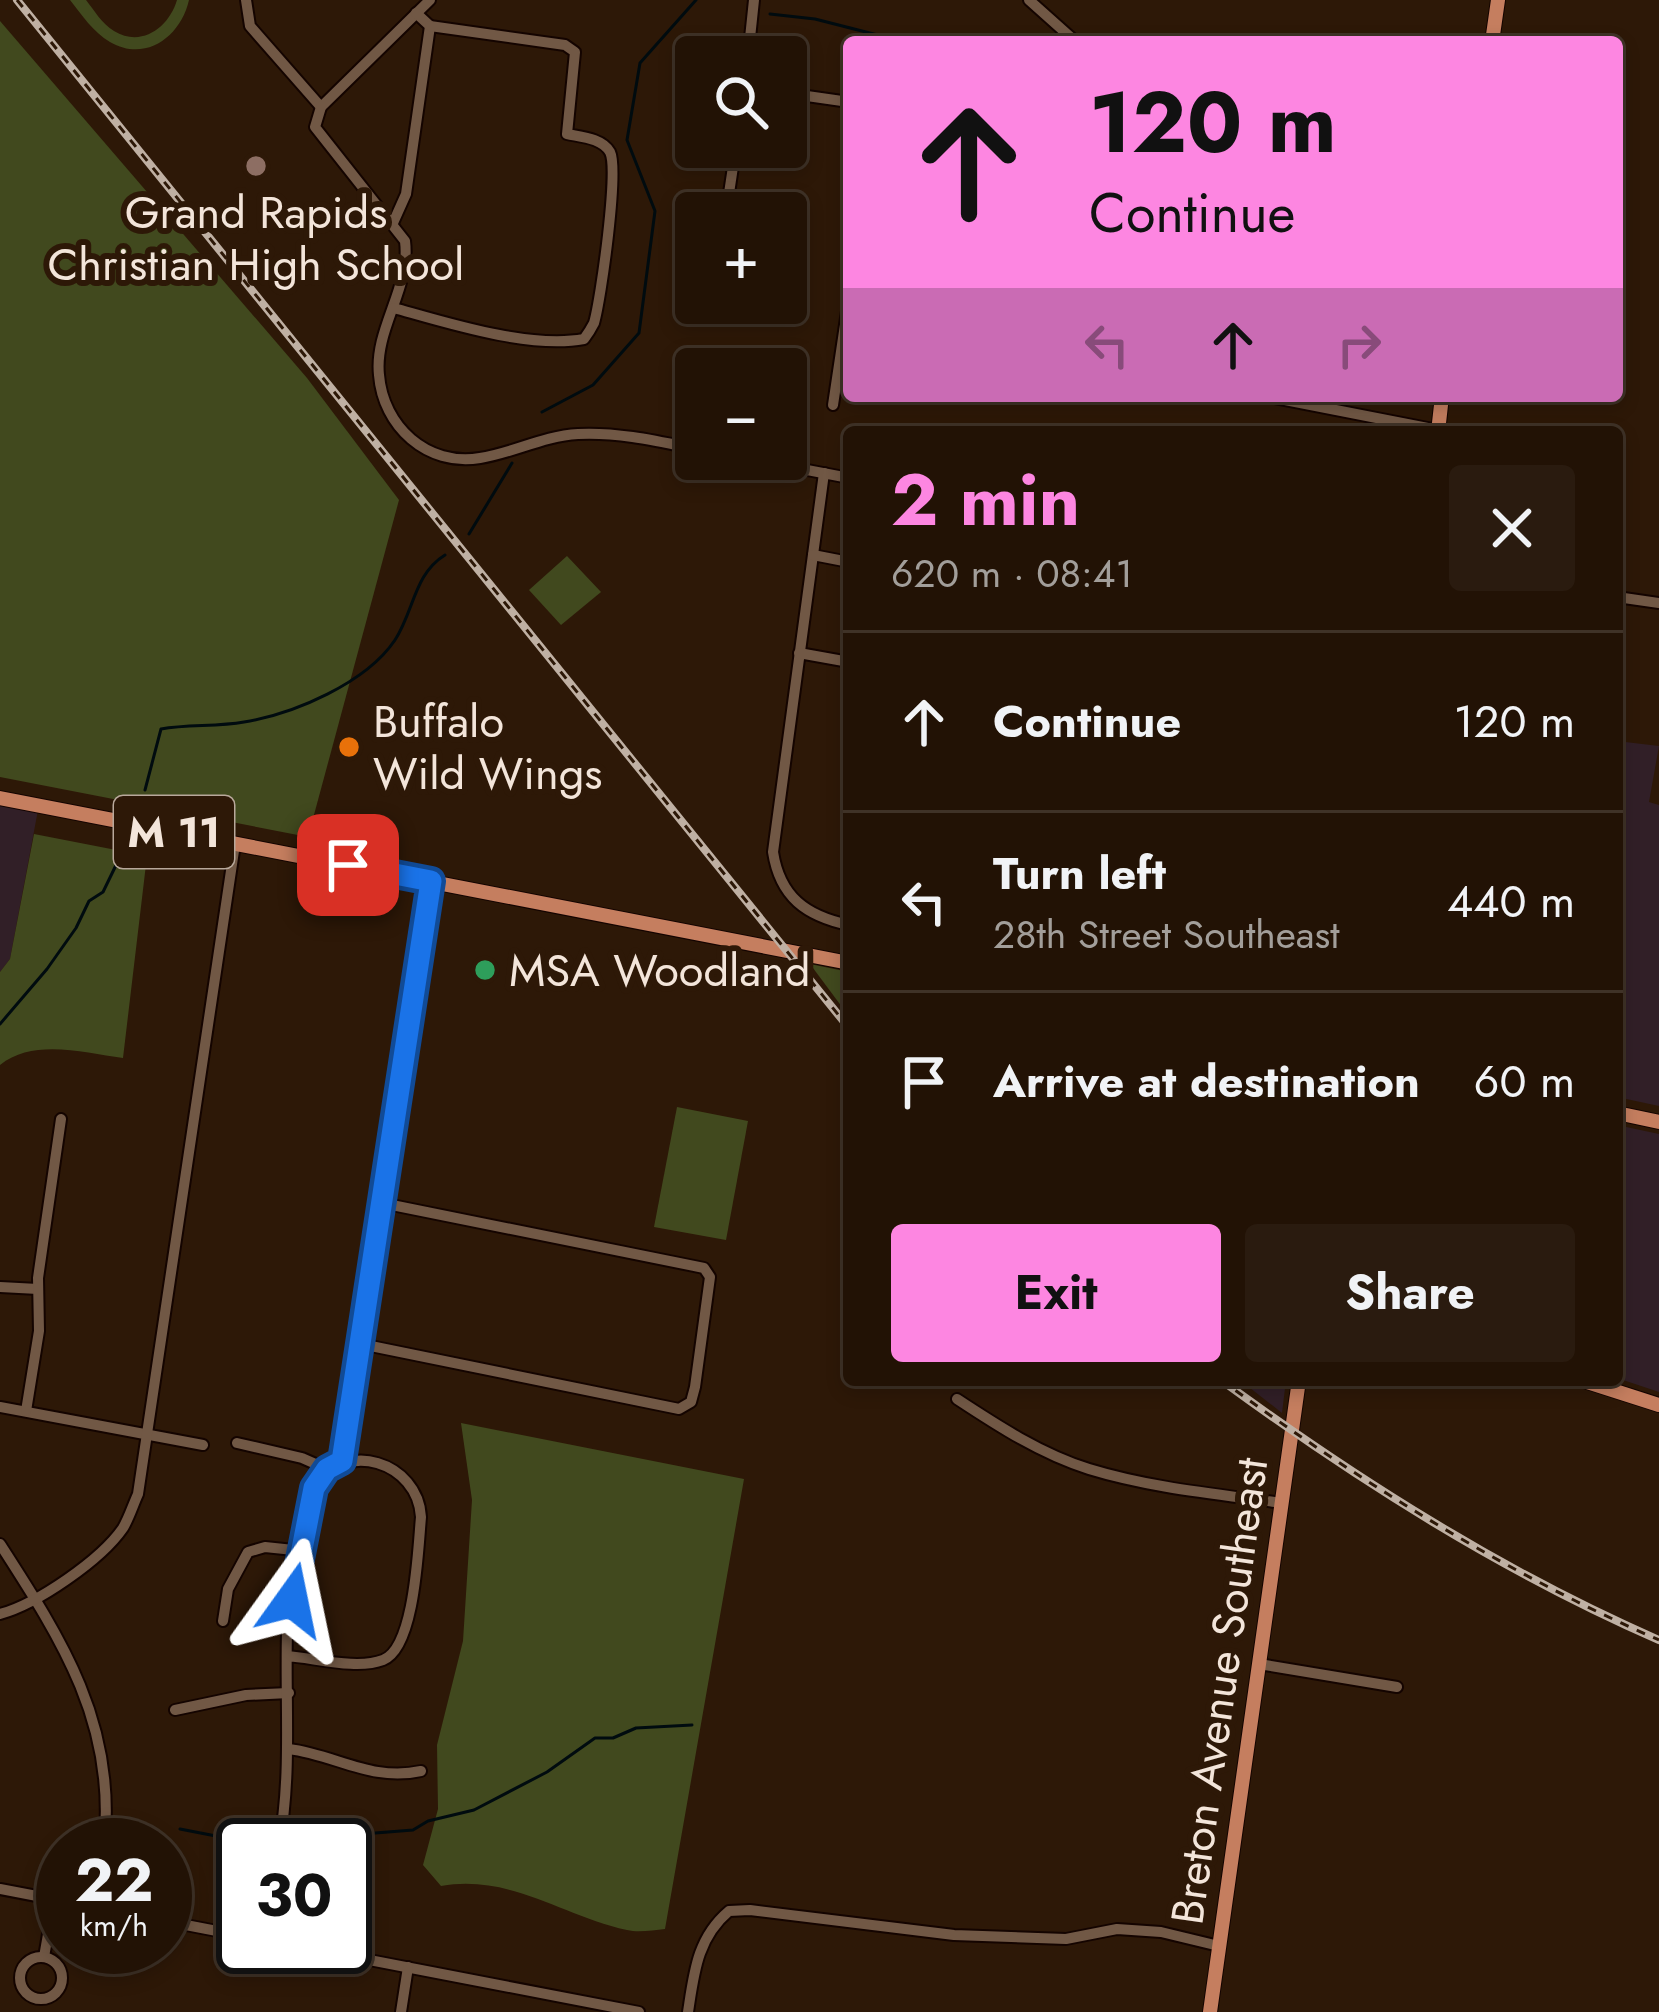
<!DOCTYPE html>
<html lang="en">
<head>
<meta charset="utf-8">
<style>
  :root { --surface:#221205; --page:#2a1b0f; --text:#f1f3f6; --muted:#a29e9a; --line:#3f3227; --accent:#fd86e1 }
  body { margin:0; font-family:Jost,sans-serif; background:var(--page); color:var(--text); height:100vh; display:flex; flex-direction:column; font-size:45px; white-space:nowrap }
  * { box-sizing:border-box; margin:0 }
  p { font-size:39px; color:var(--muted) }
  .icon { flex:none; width:66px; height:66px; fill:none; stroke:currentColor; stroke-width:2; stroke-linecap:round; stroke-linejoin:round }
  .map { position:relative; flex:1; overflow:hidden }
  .sheet { position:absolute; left:843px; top:426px; width:780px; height:960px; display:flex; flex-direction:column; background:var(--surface); border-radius:12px; box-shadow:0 6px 18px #0003,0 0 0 3px var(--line) }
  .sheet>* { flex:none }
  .guide { position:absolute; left:843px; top:36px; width:780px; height:366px; border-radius:12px; box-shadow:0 6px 18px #0003,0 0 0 3px var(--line); background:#fd86e1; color:#111; overflow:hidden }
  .buttons { position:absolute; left:675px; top:36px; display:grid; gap:24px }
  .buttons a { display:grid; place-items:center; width:132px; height:132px; border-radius:12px; background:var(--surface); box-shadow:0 6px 18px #0003,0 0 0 3px var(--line); font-size:60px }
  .speed { position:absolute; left:36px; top:1818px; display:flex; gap:24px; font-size:60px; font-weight:700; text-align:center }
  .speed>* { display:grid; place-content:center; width:156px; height:156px; border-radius:50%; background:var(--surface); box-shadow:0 6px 18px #0003,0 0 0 3px var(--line); line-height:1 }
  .speed small { font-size:30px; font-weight:400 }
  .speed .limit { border:6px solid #111; border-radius:18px; background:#fff; color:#111 }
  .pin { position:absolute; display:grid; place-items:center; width:102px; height:102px; color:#fff; margin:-51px; border-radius:24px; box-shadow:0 6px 18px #0006 }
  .me { position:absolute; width:132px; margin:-66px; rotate:12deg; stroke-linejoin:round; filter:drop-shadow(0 0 9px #0008) }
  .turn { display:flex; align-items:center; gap:42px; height:252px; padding:0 48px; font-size:54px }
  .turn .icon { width:156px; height:156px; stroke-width:2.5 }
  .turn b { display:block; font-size:84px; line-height:102px }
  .lanes { display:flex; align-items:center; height:114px; padding:0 48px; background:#0003; justify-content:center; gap:60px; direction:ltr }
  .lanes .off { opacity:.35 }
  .round { display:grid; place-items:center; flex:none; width:126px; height:126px; border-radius:12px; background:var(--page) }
  .head { display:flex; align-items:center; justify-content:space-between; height:204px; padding:0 48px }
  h1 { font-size:72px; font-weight:700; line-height:90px; color:var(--accent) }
  .action { display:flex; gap:24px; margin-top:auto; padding:24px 48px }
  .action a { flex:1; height:138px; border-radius:12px; background:var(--accent); color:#111; font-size:48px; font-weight:700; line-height:138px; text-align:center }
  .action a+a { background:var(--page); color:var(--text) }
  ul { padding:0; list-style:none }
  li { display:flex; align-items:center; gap:36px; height:180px; padding:0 48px; border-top:3px solid var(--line) }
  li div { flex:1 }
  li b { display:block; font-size:45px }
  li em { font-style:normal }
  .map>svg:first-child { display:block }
  .commercial { fill:#311f27 }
  .green { fill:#41491e }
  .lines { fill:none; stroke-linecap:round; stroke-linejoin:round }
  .stream { stroke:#000b0f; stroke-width:3 }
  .minor-casing { stroke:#140400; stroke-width:14 }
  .major-casing { stroke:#140400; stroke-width:16 }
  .minor { stroke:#715845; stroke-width:10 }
  .major { stroke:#c57e5f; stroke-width:14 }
  .rail-casing { stroke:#bfb0a3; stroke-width:8 }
  .rail { stroke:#2d1807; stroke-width:3; stroke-dasharray:9; stroke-linecap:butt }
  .route-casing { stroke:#114b97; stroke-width:30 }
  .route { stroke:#1a73e8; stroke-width:21 }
  .education-dot { fill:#8d6e63; stroke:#2d1807; stroke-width:4.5 }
  .food-dot { fill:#e8710a; stroke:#2d1807; stroke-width:4.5 }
  .leisure-dot { fill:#2e9e5b; stroke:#2d1807; stroke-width:4.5 }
  .labels { text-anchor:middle; stroke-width:12; stroke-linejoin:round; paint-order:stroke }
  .shield { fill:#2d1807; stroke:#b8a89b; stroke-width:3 }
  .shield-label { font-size:42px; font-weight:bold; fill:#f3e5da }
  .poi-label { font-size:45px; fill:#f3e5da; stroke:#2d1807; text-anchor:start }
  .street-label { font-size:45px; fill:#f3e5da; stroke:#2d1807 }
</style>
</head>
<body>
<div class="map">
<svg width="1659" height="2012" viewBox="0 0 1659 2012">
  <rect width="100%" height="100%" fill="#2d1807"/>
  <g class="commercial">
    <polygon points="1617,741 1659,746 1649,802 1659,805 1659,1106 1617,1097"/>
    <polygon points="0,803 38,810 10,959 0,972"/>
    <polygon points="1617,1125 1659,1134 1659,1392 1617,1378"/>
    <polygon points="1240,1380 1286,1380 1282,1413"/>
  </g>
  <g class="green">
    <path d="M 70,0 L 86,0 C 94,10 102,24 114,31 C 142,48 169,27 177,0 L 189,0 C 181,36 146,63 110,42 C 93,32 82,15 70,0 Z"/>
    <polygon points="0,21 307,378 399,500 308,837 0,777"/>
    <polygon points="567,556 601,592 561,625 529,590"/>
    <path d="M 34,834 L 147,856 L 123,1058 C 84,1053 34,1038 0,1065 L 0,972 L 10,959 Z"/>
    <polygon points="810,964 849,972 849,1016 848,1015"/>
    <polygon points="677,1107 748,1121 726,1240 654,1227"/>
    <path d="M 461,1423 L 744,1479 L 665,1929 C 653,1930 639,1933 627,1930 C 562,1916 511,1874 441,1886 L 423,1865 L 438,1809 L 437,1745 L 463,1641 L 472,1500 Z"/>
  </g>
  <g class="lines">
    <g class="stream">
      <polyline points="770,14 815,19 905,42"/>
      <polyline points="542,412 593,385 639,333 655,211 627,140 640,63 696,0"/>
      <polyline points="469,534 512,463"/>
      <path d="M 145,790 L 161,729 C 188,724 216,727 244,722 C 294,714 366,683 395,640 C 414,611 414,574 445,555"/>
      <polyline points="0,1024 47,969 76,928 89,901 103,892 119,859"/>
      <polyline points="180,1829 221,1837 269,1836"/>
      <polyline points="286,1835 325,1837 413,1830 428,1821 474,1810 547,1772 595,1738 613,1738 636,1728 692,1725"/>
    </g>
    <g class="minor-casing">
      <g id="minor">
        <polyline points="246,0 250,26 321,107"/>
        <path d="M 430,0 L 321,107 L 315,127 L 405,241 C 411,288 374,329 379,375 C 383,426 427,467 480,458 C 513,453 543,436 578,434 C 618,432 657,441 696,449"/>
        <polyline points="1029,0 1076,42"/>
        <polyline points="748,57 754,0"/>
        <polyline points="786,93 849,102"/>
        <polyline points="726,213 736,147"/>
        <polyline points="393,223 406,194 430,26 416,13"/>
        <path d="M 394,308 C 448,323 529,349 584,339 C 587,335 592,327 594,323 C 601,299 619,170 610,152 C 602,138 581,137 567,134 L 575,52 L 565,45 L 430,26"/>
        <polyline points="711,309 712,303"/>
        <polyline points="1264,396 1438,430"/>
        <polyline points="833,405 849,298"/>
        <polyline points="750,459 849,478"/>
        <path d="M 824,473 L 773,852 C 780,897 806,916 849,925"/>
        <polyline points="813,555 849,562"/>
        <polyline points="1617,597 1659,603"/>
        <polyline points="799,653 849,662"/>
        <polyline points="0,1287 38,1289"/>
        <polyline points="361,1344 679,1409 691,1402 695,1387 710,1277 704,1268 382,1203"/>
        <path d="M 957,1399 C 998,1426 1041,1454 1089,1469 C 1151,1488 1217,1494 1282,1503"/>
        <polyline points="0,1407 203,1445"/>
        <polyline points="26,1411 39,1331 38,1278 61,1119"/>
        <polyline points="237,1443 302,1458 327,1469"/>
        <polyline points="342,1461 431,881"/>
        <path d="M 0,1544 C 62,1640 117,1725 104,1845"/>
        <path d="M 0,1614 C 37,1604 101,1560 123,1528 C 129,1518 133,1505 138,1494 L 235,844"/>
        <polyline points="223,1621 228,1589 248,1552 265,1547 303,1551"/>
        <polyline points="1259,1664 1397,1687"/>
        <polyline points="175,1710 246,1695 289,1693"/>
        <path d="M 289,1749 C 336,1755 372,1782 421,1771"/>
        <path d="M 279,1845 C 292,1774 285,1705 287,1633 C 288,1586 305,1535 314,1488 C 344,1438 418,1462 421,1517 C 418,1548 415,1648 383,1660 C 357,1670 315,1658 287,1656"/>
        <polyline points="0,1889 63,1901"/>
        <path d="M 345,1889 C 373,1899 363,1933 362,1959"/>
        <polyline points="165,1921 243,1936"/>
        <polyline points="302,1947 639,2012"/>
        <polyline points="44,1957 54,1900"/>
        <circle cx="41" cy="1978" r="21"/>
        <polyline points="401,2012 408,1967"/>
        <path d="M 688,2012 C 694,1973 697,1938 729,1911 L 750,1910 L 954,1935 L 1066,1939 L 1117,1929 L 1161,1932 L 1219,1946"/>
      </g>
    </g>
    <g class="major-casing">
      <g id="major">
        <polyline points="1492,42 1498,0"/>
        <polyline points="1438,432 1442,396"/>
        <polyline points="0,798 849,963"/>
        <polyline points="1617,1113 1659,1122"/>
        <polyline points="1581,1380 1659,1405"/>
        <polyline points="1210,2012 1299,1380"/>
      </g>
    </g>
    <use href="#minor" class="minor"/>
    <use href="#major" class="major"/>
    <g class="rail-casing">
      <g id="rail">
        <polyline points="17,0 849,1028"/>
        <path d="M 1221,1380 C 1358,1480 1503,1572 1659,1640"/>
      </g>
    </g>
    <use href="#rail" class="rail"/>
  </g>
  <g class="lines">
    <g class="route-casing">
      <polyline id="route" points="292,1600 314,1488 327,1469 342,1461 431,881 348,865"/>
    </g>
    <use href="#route" class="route"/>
  </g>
  <circle class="education-dot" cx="256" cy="166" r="12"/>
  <circle class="food-dot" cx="349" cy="747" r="12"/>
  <circle class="leisure-dot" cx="485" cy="970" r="12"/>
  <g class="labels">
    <rect class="shield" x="114" y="796" width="120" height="72" rx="9"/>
    <g class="shield-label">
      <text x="174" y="847">M 11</text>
    </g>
    <g class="poi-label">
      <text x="256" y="228" text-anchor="middle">Grand Rapids<tspan x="256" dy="52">Christian High School</tspan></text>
      <text x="373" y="737">Buffalo<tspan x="373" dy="52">Wild Wings</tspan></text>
      <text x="509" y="986">MSA Woodland</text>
    </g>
    <g class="street-label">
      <text transform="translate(1219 1691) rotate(-82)" y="16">Breton Avenue Southeast</text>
    </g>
  </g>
</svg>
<div class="buttons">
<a><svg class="icon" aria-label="search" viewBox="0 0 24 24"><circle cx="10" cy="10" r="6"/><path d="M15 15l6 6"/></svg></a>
<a>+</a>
<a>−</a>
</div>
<div class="speed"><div>22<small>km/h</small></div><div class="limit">30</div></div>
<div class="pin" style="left:348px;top:865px;background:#d93025"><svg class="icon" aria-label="arrive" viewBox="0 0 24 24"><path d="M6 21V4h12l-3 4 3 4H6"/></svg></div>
<svg class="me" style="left:292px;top:1600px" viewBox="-20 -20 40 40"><path d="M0-17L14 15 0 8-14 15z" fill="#1a73e8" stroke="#fff" stroke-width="4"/></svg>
<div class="guide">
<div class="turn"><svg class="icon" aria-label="ahead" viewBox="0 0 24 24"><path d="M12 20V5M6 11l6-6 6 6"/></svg><div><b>120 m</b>Continue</div></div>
<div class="lanes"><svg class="icon off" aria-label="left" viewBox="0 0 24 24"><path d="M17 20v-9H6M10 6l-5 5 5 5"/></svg><svg class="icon" aria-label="ahead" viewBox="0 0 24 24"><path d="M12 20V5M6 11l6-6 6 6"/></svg><svg class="icon off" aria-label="right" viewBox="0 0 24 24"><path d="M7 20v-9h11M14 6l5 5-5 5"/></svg></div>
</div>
<section class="sheet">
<div class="head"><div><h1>2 min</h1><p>620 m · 08:41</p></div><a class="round"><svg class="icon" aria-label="close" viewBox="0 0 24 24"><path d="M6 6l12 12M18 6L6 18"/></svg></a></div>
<ul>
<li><svg class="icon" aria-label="ahead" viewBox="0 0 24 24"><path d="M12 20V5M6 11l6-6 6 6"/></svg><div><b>Continue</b></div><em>120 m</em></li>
<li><svg class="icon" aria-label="left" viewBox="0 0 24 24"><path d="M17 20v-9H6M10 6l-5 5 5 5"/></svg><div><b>Turn left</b><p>28th Street Southeast</p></div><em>440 m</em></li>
<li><svg class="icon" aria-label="arrive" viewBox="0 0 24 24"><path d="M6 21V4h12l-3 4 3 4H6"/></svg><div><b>Arrive at destination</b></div><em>60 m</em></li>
</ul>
<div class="action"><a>Exit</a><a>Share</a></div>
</section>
</div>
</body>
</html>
